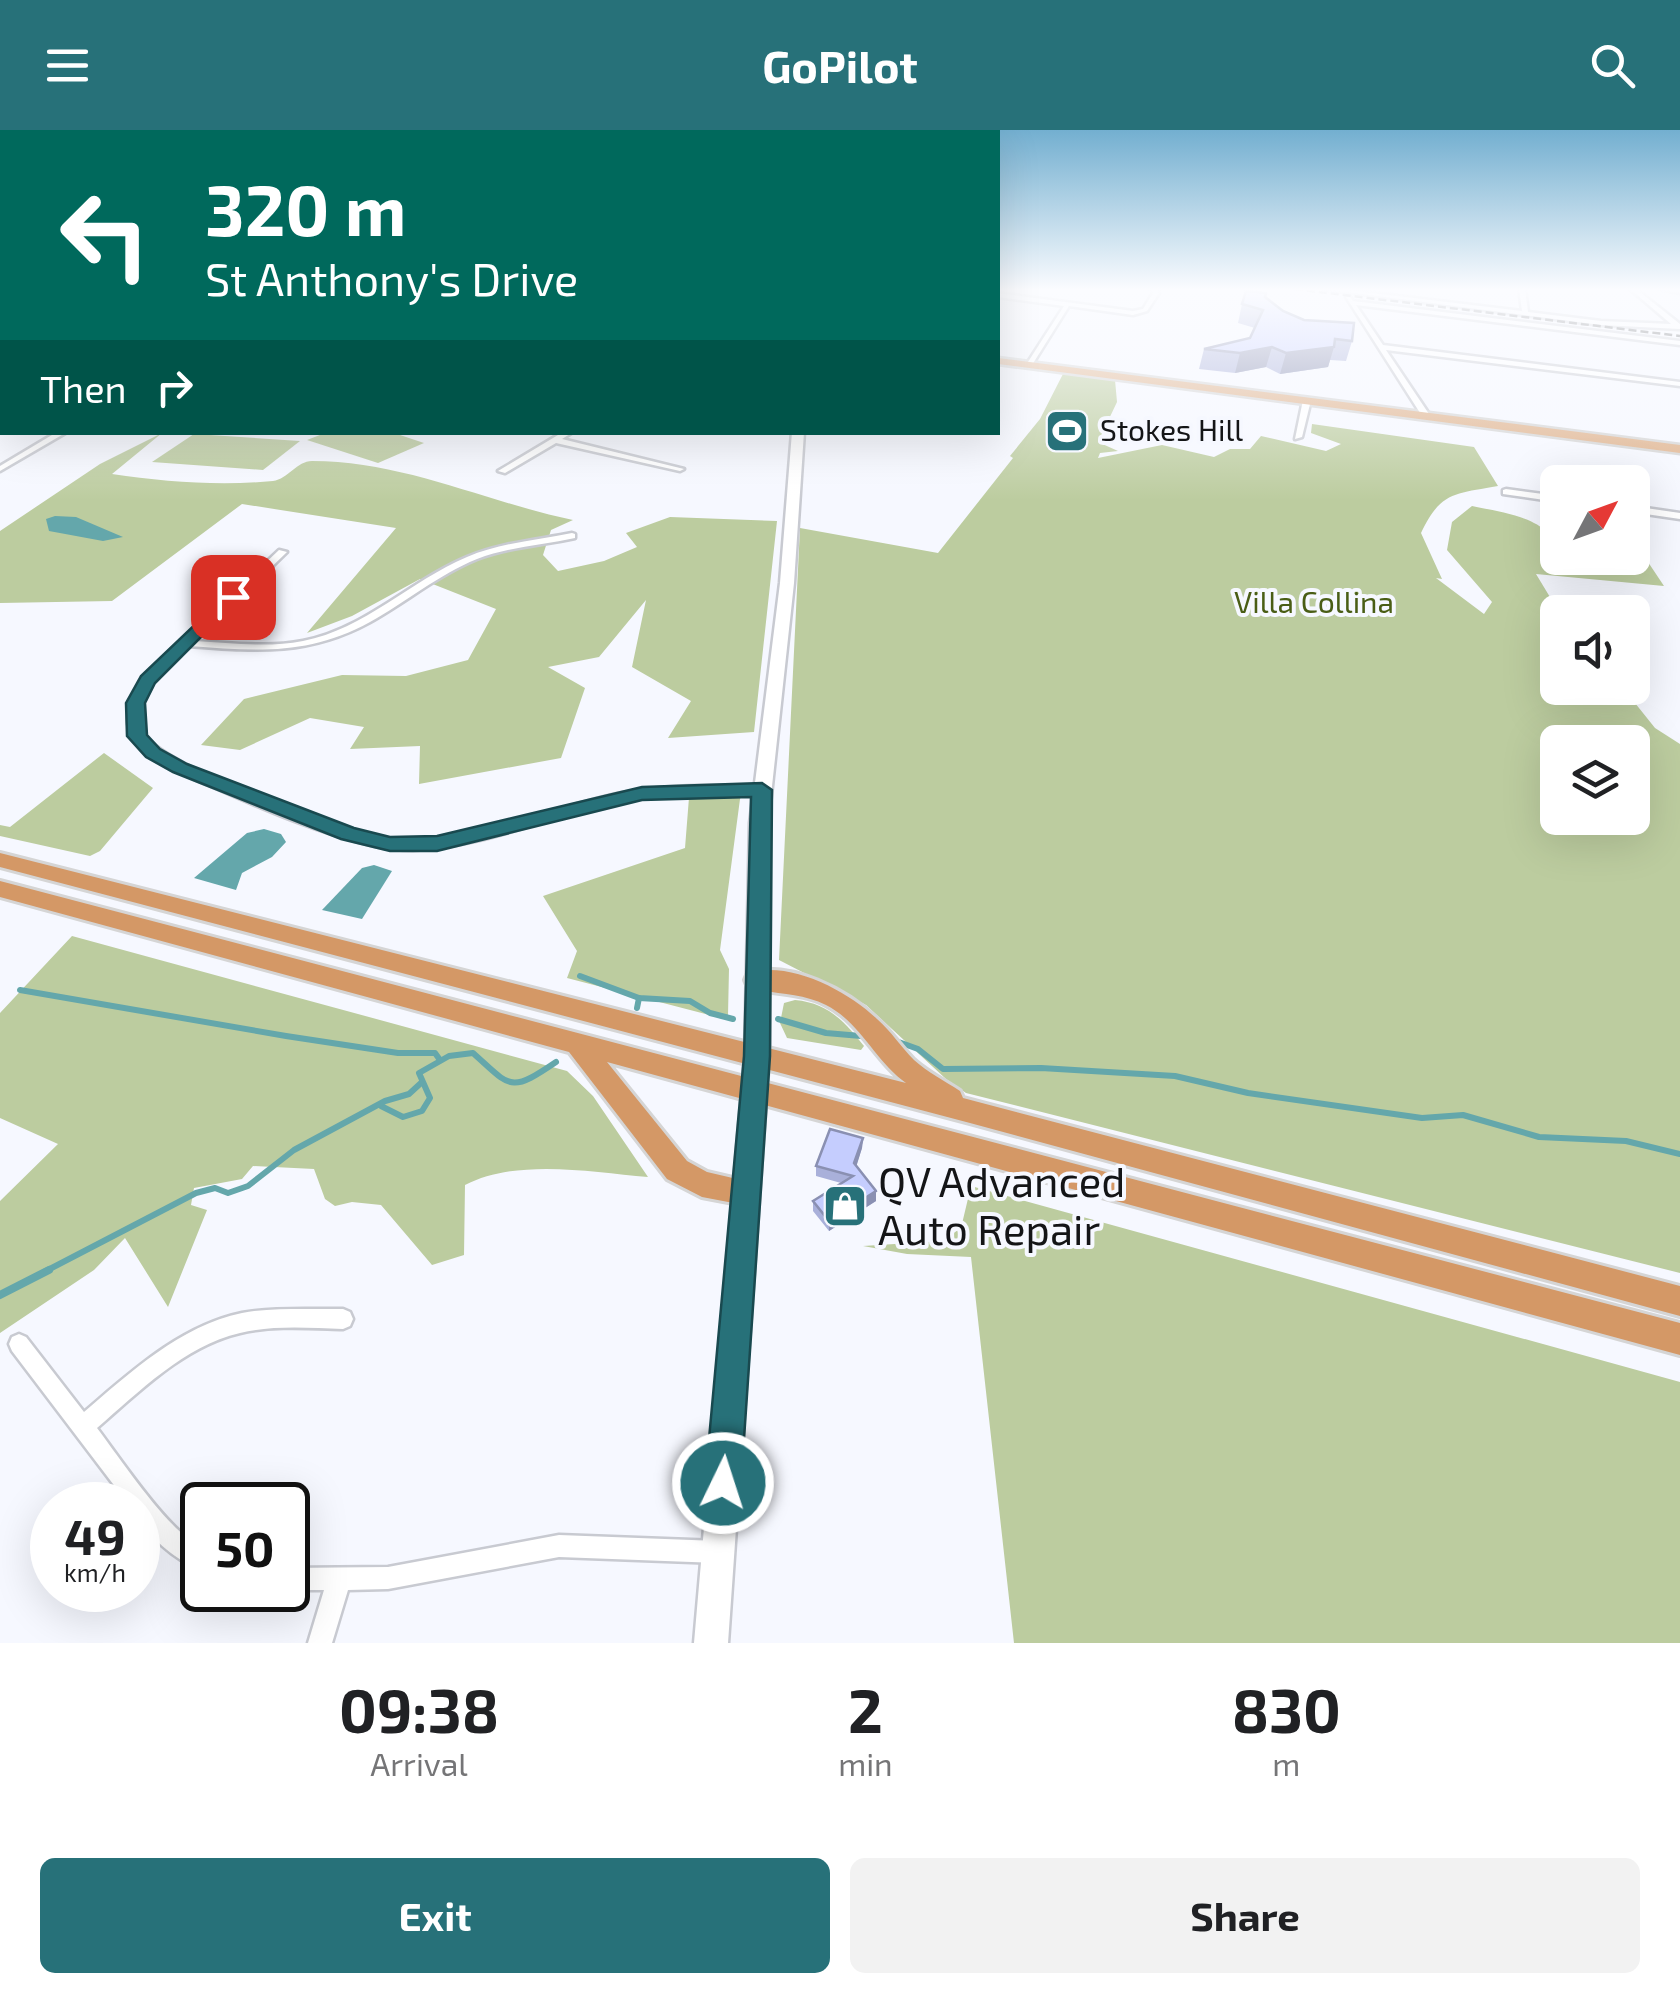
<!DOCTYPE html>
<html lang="en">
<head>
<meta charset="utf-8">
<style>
  :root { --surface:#fff; --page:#f2f2f2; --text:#202124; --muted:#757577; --accent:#277179 }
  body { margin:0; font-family:"Exo 2",sans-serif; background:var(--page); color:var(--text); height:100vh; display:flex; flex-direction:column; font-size:38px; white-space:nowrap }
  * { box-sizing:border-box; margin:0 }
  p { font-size:32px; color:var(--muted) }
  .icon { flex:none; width:55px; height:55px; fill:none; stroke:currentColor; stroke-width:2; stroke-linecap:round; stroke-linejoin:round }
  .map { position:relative; height:1513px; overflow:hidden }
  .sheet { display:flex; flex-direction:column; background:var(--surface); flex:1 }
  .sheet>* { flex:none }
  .hud { position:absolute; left:0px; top:0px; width:1000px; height:305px; box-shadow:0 10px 40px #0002; background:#00695c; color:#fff; overflow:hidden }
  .needle { width:65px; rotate:49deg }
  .fabs { position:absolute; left:1540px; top:335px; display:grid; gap:20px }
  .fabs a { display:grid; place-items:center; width:110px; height:110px; border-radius:15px; background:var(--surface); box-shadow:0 10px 40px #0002; font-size:50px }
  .speed { position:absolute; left:30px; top:1352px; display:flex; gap:20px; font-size:50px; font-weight:700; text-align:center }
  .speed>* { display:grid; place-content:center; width:130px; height:130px; border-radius:50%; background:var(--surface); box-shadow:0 10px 40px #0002; line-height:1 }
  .speed small { font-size:25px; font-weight:400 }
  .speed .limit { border:5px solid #111; border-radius:15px; background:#fff; color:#111 }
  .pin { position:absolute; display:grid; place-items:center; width:85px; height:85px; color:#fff; margin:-42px; border-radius:20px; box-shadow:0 5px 15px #0006 }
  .me { position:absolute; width:110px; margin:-55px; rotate:4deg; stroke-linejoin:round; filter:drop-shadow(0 0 8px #0008) }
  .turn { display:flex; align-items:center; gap:35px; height:210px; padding:0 40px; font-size:45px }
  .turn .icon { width:130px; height:130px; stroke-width:2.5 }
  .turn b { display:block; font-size:70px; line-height:85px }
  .then { display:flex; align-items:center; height:95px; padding:0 40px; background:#0003; gap:20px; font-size:38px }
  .eta { display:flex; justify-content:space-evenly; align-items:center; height:170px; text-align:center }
  .eta b { font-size:60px; font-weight:700; line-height:70px }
  .cta { display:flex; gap:20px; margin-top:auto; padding:20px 40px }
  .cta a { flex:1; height:115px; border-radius:15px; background:var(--accent); color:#fff; font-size:40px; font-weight:700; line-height:115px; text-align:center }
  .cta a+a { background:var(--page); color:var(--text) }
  header { display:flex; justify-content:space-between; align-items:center; height:130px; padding:0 40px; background:var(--accent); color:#fff; font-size:45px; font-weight:700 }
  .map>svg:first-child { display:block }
  .green { fill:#bccc9f; fill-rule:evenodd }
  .water { fill:#64a7ab }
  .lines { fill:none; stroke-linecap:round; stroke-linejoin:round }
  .stream-far1 { stroke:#64a7ab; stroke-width:6 }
  .stream { stroke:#64a7ab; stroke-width:8 }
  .minor-casing { stroke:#c8cad1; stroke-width:5 }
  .secondary-casing { stroke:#c8cad1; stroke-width:5 }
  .primary-casing { stroke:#d5d5d5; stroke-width:5 }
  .trunk-casing { stroke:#d5d5d5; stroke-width:6 }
  .minor { fill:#fff; fill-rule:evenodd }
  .secondary { fill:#fff; fill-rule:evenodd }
  .primary { fill:#dfb28c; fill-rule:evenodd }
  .trunk { fill:#d49866; fill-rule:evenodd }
  .rail { stroke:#4b4d50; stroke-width:2.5; stroke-dasharray:8 4; stroke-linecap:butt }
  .wall { fill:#a9b0da }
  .shaded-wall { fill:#8a90b2 }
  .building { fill:#c5cdfe; stroke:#8a90b2; stroke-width:2.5 }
  .route { fill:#277179; stroke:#19494f; stroke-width:2.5 }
  .labels { text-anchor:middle; stroke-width:8; stroke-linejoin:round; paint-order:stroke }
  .far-poi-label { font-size:30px; fill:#141517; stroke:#f6f8ff; text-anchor:start }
  .far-park-label { font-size:30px; fill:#495d15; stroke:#f6f8ff }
  .near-poi-label { font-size:42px; fill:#141517; stroke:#f6f8ff; text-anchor:start }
</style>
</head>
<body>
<header><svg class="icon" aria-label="menu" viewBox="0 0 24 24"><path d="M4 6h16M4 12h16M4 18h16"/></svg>GoPilot<svg class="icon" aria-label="search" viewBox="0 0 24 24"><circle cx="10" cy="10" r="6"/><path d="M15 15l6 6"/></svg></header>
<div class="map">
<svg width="1680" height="1513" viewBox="0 0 1680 1513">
  <rect width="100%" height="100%" fill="#f6f8ff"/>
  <g class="green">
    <path d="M 1064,242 L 1115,250 L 1117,272 L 1098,312 L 1118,321 L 1100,323 L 1098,328 L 1162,315 L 1214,327 L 1230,319 L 1250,319 L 1261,306 L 1326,321 L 1341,314 L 1311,303 L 1312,294 L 1474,317 L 1498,356 C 1455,364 1441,361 1421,403 L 1442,449 L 1436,448 L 1484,484 L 1492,472 L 1447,420 L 1452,392 L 1472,376 C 1503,383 1557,387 1558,428 L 1620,428 L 1648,432 L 1664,456 L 1536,444 L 1559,482 L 1558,558 L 1623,558 L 1655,598 L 1680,614 L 1680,1143 L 966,963 L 946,949 L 866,875 L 779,830 L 800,398 L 938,423 L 1013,328 L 1010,326 L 1040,289 ZM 1558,612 L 1632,612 L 1632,688 L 1558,688 Z"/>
    <polygon points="391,302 424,313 378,333 307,310 325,303"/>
    <path d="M 162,303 L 112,344 C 165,352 220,356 273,351 C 288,349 297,331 312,331 C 404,331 486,372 573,390 L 551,400 L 543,425 L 558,441 L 604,431 L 637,417 L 626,403 L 670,387 L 777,391 L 754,602 L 668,608 L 691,571 L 632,537 L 646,470 L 599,527 L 548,537 L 585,558 L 561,628 L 419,654 L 420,616 L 350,619 L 364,597 L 310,588 L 240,620 L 201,615 L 244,569 L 342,545 L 406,546 L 468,530 L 496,479 L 420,449 L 352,486 L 307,503 L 396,398 L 242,374 L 112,471 L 0,473 L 0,401 L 100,334 Z"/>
    <polygon points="194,304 300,311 263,340 152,332"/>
    <polygon points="104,623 153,658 100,721 90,726 0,706 0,695 10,697"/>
    <polygon points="742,654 720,820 729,839 728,885 717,887 567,848 577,821 543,766 685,718 690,655"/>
    <path d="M 72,806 L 567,941 L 593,966 L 648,1047 C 590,1042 518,1028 465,1055 L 464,1125 L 432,1135 L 381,1075 L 352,1072 L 335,1076 L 325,1069 L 314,1039 L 253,1036 L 242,1049 L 194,1058 L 191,1075 L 207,1080 L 168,1177 L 125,1108 L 94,1140 L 0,1203 L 0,1071 L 58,1014 L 0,988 L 0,883 Z"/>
    <path d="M 795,870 C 828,873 844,891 864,916 L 861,920 L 787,908 L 780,893 L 784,873 Z"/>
    <polygon points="971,1056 1680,1252 1680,1513 1014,1513 971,1127 907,1124 863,1116 942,1111 961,1098"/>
  </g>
  <g class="water">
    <polygon points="55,386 76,387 123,407 103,411 49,401 46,389"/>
    <polygon points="264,699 281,704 286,712 272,727 242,743 236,760 194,748 247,703"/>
    <polygon points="374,735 392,741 362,789 322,780 362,738"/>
  </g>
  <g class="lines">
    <g class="stream-far1">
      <polyline points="580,846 639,868 690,871 710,883 733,889"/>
      <polyline points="20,860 286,906 398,923 435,923 440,930"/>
      <polyline points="637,878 639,868"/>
      <polyline points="778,889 826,903 861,906"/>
      <polyline points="893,910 918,919 943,939 1041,938 1175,946 1248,963 1422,988 1463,985 1539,1007 1626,1011 1680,1024"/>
      <path d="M 381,976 L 403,987 L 422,981 L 430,968 L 419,943 L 449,926 L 473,923 C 511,957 509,964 556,932"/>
      <polyline points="44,1142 196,1063 215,1058 228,1063 248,1056 294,1020 385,971 409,964 421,953"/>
    </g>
    <polyline class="stream" points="0,1165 49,1140"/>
    <g class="minor-casing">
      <g id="minor">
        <polygon points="1151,159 1157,159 1159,163 1147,181 1133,185 1069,176 1032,235 1029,237 1026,235 1064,176 998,167 998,163 1133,181 1143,179 1153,163"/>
        <polygon points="1323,159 1339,159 1522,181 1519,159 1525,159 1528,182 1601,191 1671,194 1630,159 1636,159 1680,194 1680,199 1601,195"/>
        <polygon points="1660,159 1680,159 1680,163"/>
        <polygon points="1346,167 1350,167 1353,171 1680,211 1680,215 1356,175 1383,215 1680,252 1680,256 1386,220 1429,284 1422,286"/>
        <polygon points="2,185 2,189 0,190 0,186"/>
        <rect x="0" y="221" width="2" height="4"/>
        <polygon points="0,232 2,232 2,236 0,237"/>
        <polygon points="1307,268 1311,270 1302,307 1295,309 1303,270"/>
        <rect x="0" y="282" width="2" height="4"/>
        <polygon points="57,302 67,302 0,341 0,336"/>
        <polygon points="563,302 573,302 562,309 684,339 680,341 556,313 505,343 498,341"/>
        <polygon points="1506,359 1558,366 1558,372 1503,364 1503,360"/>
        <polygon points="1632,376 1680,383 1680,389 1632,382"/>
        <path d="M 572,403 L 575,404 L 575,408 C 543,415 508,417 477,429 C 438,445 406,472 370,492 C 308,526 256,521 189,516 C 167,538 133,562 140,597 C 149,634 332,696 371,706 C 383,709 396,711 409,711 C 480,711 547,679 617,664 C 664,654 713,656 761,656 L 767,660 L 765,663 C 748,665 730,664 712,664 C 682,664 651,665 621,671 C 551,685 485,717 413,720 C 401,720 388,719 375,716 C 321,704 268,681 218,659 C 193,649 164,637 144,620 C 136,612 130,605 128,594 C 124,559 157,535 179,514 L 180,511 L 184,510 L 279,420 L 287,422 L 195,511 C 231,513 268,518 303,511 C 365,499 410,451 467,427 C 500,413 537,410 572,403 Z"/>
        <path d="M 305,1179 L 343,1179 L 350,1182 L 353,1189 L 350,1196 L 343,1199 C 309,1198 273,1195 240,1203 C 184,1216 139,1262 97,1298 C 122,1331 168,1401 202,1418 L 202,1441 C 178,1431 138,1403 138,1375 L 129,1375 L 12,1221 L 9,1214 L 12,1207 L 19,1204 L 26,1207 L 84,1282 C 131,1242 180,1196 242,1183 C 262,1179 284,1179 305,1179 Z"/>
        <polygon points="559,1405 718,1411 726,1414 729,1422 726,1430 718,1433 559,1427 388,1459 348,1460 332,1513 308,1513 324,1460 287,1460 288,1438 388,1437"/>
      </g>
    </g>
    <g class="secondary-casing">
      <polygon id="secondary" points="792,302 804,302 794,453 768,693 769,926 728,1513 694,1513 745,926 750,693 780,453"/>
    </g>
    <g class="primary-casing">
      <polygon id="primary" points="998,228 1680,315 1680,323 998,234"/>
    </g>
    <g class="trunk-casing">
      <g id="trunk">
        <path d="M 0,723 L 906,953 C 876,932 860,892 826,875 C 801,862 774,865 748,857 L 745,850 L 748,843 C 790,830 848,861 877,889 C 891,901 901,917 914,930 C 927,942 945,951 960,961 L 963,968 L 1680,1156 L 1680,1186 L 970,993 L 0,737 Z"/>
        <polygon points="0,751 1680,1193 1680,1225 607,932 687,1031 707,1042 754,1053 759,1062 754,1071 744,1075 702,1067 667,1049 569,922 0,767"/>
      </g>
    </g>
    <use href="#minor" class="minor"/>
    <use href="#secondary" class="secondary"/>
    <use href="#primary" class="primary"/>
    <use href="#trunk" class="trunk"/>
    <polyline class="rail" points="1295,159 1680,206"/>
  </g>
  <g class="wall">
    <polygon points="1265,167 1283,181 1352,211 1346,231 1330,230 1328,237 1280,244 1266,237 1235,243 1199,239 1204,219 1250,208 1255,198 1238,193 1242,174"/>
    <polygon points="863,1008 862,1018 856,1036 876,1071 829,1101 813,1081 813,1071 841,1053 816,1046 816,1036"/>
  </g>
  <g class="shaded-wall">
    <polygon points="1272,217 1266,237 1235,243 1240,223"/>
    <polygon points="1334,217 1328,237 1280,244 1286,223"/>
    <polygon points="863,1008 862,1018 854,1044 854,1033"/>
    <polygon points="876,1061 876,1071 829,1101 829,1091"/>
  </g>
  <g class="building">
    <polygon points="1246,161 1266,163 1265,167 1283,181 1304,190 1354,193 1352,211 1335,209 1334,217 1286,223 1272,217 1240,223 1204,219 1250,208 1263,180 1242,174"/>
    <polygon points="830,999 863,1008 854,1033 876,1061 829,1091 813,1071 853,1046 816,1036"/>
  </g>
  <linearGradient id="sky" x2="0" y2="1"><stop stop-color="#73afd0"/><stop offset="0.43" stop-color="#fbfcff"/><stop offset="1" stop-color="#fbfcff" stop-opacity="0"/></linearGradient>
  <rect width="1680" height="371" fill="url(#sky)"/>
  <polygon class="route" points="227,464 241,467 155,553 145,573 147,605 160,619 187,634 354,698 390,707 437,706 642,657 762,653 772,660 770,926 741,1353 736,1366 723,1371 711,1366 705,1353 744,926 751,667 642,670 437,721 390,721 341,709 173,642 146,627 127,606 126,573 141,546"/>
  <defs>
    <g id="stadium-square" transform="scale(2.25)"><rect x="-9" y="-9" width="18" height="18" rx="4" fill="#277179" stroke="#f6f8ff"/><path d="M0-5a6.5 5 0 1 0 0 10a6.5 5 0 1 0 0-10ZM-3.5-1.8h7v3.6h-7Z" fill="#fff"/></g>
    <g id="shop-square" transform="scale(2.25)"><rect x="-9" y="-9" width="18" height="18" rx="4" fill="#277179" stroke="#f6f8ff"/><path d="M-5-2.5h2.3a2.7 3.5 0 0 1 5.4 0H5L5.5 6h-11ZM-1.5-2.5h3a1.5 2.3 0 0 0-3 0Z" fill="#fff"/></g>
  </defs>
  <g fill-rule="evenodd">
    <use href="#stadium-square" x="1067" y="301"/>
    <use href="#shop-square" x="845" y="1076"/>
  </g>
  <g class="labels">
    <g class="far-poi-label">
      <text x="1100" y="311">Stokes Hill</text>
    </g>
    <g class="far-park-label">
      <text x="1314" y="483">Villa Collina</text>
    </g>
    <g class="near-poi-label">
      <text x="878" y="1067">QV Advanced<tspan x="878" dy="48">Auto Repair</tspan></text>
    </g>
  </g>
</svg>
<div class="fabs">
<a><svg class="needle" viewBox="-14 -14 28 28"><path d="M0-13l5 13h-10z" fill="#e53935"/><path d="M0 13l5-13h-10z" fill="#757577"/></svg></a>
<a><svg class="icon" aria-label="sound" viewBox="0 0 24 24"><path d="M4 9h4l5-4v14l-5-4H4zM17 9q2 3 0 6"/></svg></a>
<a><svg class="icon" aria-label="layers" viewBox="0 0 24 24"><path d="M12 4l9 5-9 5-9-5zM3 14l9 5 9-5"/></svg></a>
</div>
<div class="speed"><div>49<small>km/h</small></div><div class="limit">50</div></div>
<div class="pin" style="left:233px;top:467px;background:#d93025"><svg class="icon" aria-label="arrive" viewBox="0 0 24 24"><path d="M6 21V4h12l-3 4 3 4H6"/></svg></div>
<svg class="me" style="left:723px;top:1353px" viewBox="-20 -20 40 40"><circle r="17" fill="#277179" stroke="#fff" stroke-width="3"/><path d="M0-11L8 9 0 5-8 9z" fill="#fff"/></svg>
<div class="hud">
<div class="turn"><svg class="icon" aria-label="left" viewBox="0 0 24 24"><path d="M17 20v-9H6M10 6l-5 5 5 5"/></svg><div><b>320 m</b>St Anthony's Drive</div></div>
<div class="then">Then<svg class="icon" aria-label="right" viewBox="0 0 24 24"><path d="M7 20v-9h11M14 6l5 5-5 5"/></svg></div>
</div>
</div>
<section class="sheet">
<div class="eta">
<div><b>09:38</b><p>Arrival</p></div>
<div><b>2</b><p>min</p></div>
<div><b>830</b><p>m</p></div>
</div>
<div class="cta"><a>Exit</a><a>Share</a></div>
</section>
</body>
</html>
